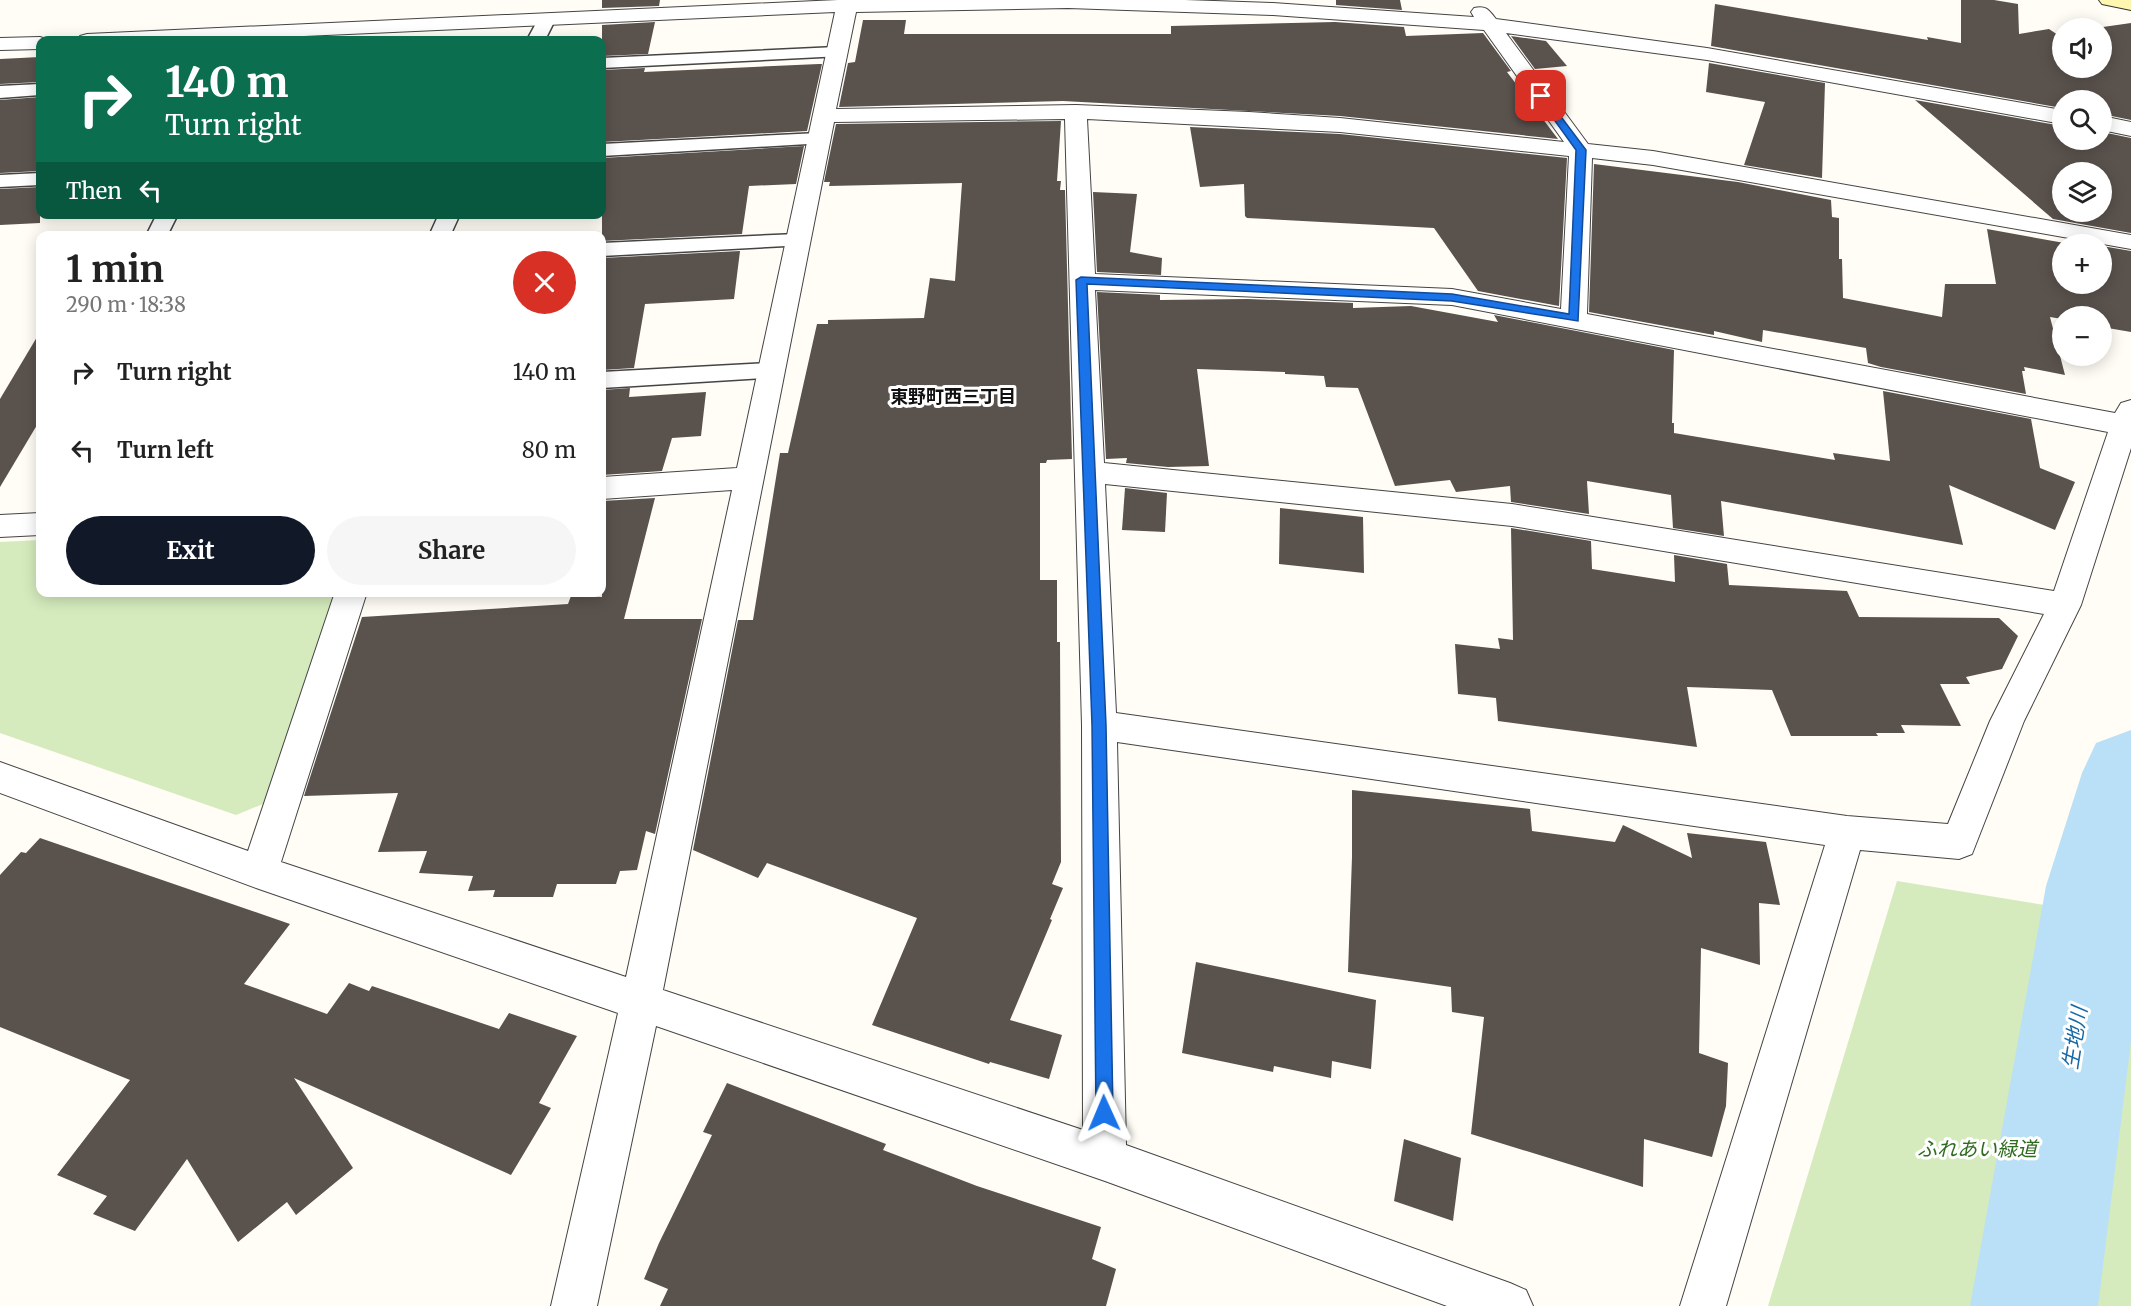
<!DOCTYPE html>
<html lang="en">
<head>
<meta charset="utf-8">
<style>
  :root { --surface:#fff; --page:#f6f6f6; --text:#222; --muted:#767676; --accent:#111827 }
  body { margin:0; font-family:Merriweather,"Noto Sans JP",serif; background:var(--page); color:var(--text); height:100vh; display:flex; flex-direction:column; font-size:22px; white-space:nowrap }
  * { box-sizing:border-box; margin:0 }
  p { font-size:20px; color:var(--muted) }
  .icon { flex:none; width:33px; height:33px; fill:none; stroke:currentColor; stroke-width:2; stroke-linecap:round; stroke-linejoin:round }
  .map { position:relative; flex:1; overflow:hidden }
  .details { position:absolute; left:36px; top:231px; width:570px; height:366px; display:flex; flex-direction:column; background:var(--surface); border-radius:12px; box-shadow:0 3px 15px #0003 }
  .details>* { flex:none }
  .top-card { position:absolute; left:36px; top:36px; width:570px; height:183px; border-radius:12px; box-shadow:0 3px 15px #0003; background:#0b6e4f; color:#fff; overflow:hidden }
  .tools { position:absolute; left:2052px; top:18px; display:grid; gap:12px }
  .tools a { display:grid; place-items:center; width:60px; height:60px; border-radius:50%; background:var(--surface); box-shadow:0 3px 15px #0003; font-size:30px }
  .pin { position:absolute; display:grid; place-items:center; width:51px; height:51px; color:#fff; margin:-26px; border-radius:12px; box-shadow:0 3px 9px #0006 }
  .me { position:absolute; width:66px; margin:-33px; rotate:359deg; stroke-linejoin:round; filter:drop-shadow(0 0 4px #0008) }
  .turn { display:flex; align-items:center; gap:21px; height:126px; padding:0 30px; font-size:27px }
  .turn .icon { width:78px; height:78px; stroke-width:2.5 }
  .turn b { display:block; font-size:42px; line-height:51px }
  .then { display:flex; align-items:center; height:57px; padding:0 30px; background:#0003; gap:12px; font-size:22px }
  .round { display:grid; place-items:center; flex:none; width:63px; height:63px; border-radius:32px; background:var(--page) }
  .summary { display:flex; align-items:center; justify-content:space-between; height:102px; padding:0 30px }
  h1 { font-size:36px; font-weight:700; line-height:45px }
  .primary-button { display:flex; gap:12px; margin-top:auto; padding:12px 30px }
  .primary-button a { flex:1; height:69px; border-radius:36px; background:var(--accent); color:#fff; font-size:24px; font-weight:700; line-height:69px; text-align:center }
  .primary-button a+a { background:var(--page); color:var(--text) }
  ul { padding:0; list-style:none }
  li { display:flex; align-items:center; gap:18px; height:78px; padding:0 30px }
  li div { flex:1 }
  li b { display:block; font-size:22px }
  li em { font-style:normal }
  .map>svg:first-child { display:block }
  .green { fill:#d5ebbd }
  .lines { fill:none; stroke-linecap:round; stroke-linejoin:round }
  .river { fill:#b9e0f7; fill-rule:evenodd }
  .building { fill:#5a524d; fill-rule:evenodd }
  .service-casing { stroke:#444; stroke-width:3 }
  .minor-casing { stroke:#444; stroke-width:2 }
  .secondary-casing { stroke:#333; stroke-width:2 }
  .service { fill:#fff; fill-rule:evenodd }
  .minor { fill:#fff; fill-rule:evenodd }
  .secondary { fill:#fff6b0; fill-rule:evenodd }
  .route { fill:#1a73e8; stroke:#114b97; stroke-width:1.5 }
  .labels { text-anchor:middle; stroke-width:6; stroke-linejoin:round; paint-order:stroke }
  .neighbourhood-label { font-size:18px; font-weight:bold; fill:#111; stroke:#fff }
  .near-park-label { font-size:20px; font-style:italic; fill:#2f6b1f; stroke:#fff }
  .near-water-label { font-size:21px; font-style:italic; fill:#1768a6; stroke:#fff }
</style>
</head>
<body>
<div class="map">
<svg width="2131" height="1306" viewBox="0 0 2131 1306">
  <rect width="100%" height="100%" fill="#fffdf5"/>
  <g class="green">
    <polygon points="40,540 40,592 336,593 263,804 236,815 0,733 0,542"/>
    <polygon points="1897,881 2131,919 2131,1306 1768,1306"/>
  </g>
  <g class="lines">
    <polygon class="river" points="2131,730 2131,1041 2098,1306 1970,1306 2046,886 2082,773 2096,743"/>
  </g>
  <g class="building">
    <polygon points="602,0 660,0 659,6 602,8"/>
    <polygon points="1336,0 1400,0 1402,10 1336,5"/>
    <polygon points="1961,0 1994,0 2018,4 2019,34 2049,29 2058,35 2062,34 2062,68 2102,68 2102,28 2096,28 2131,23 2131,120 2102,114 2102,100 2062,100 2062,108 1711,46 1715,4 1928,40 1927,37 1961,43"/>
    <polygon points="863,20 906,20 904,34 1171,34 1171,26 1335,22 1404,27 1406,36 1483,33 1511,71 1507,72 1558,139 1340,116 1063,101 839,107 848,63 855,62"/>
    <polygon points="655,22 648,54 602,56 602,25"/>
    <polygon points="1511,36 1546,41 1567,66 1535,69"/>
    <polygon points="40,57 40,82 0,84 0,59"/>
    <polygon points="1709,63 1825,83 1822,178 1744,165 1765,102 1706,92"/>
    <polygon points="819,64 822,64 807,131 602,142 602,70 645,68 644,72"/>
    <polygon points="40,97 40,171 0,173 0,100"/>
    <path d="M 1915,100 L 2062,126 L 2062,140 L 2102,140 L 2102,132 L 2131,138 L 2131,233 L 2053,219 ZM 2062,172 L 2102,172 L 2102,212 L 2062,212 Z"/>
    <polygon points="1061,121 1057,181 1061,181 1060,190 1065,190 1072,459 1047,460 1046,463 1040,463 1040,580 1057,580 1057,642 1060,642 1061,862 1052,884 1063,888 1050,919 1052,920 1010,1020 1062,1035 1049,1079 990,1062 989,1064 872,1025 917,918 767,863 758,878 693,850 738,620 753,620 780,453 788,453 817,324 828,324 828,320 924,318 930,278 955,281 962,183 829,186 830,182 824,182 836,124"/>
    <polygon points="1190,127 1340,134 1567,158 1559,306 1478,291 1434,228 1247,218 1245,216 1244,184 1200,187"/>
    <polygon points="804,146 796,184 749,186 742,234 602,241 602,158"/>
    <polygon points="1594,164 1738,182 1831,200 1832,217 1839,218 1839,259 1842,259 1843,298 1942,317 1945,284 1996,284 1987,229 2070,244 2062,244 2062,284 2102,284 2102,246 2131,251 2131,332 2102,327 2102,316 2062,316 2062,319 2050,317 2065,375 2024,367 2025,371 2022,371 2026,394 1881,367 1868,363 1866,348 1763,330 1762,342 1714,331 1714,335 1589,312"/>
    <polygon points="40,187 40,223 0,225 0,189"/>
    <polygon points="1093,192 1137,194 1130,252 1162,258 1161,275 1097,272"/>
    <polygon points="740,251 734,299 645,304 634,368 602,370 602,258"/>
    <polygon points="1097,292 1160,295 1160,300 1248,299 1353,303 1353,308 1411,306 1498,322 1494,315 1674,350 1672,423 1674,423 1674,433 1835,460 1833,453 1890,461 1883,391 2031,419 2040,468 2075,482 2055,530 1949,485 1963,545 1721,501 1724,536 1673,528 1671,495 1587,481 1589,514 1511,502 1510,486 1456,492 1450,480 1395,486 1358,388 1326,387 1324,376 1285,374 1285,372 1197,369 1209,466 1168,467 1126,463 1127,458 1106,459"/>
    <polygon points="40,332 40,420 0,487 0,399"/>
    <polygon points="630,388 629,397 706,392 701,436 672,438 662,471 602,475 602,390"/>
    <polygon points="1125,488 1167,493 1165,532 1122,530"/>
    <polygon points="655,498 624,619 702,619 655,834 646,831 637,870 620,871 616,884 557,884 553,897 493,897 495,890 468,891 473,876 419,873 427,851 378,852 398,793 304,796 362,617 568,604 571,596 602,597 602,501"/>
    <polygon points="1280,508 1363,517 1364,573 1279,564"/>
    <polygon points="1511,528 1591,541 1592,569 1675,582 1674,555 1727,564 1729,585 1847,591 1859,617 1999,618 2018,636 2002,669 1966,677 1970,684 1940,684 1961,726 1901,725 1905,733 1876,733 1878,736 1791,736 1772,690 1687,687 1697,747 1498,721 1496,698 1458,694 1455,644 1500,649 1498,638 1513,640"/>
    <polygon points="1352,790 1530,809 1532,831 1615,842 1623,825 1692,858 1687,833 1766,842 1780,905 1759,903 1760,965 1701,948 1699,1053 1728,1063 1726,1106 1712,1157 1644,1139 1643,1187 1471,1134 1484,1017 1452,1012 1451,987 1348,972 1352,857"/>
    <polygon points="40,838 290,924 244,984 327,1014 349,983 369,991 372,986 499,1029 509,1013 577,1036 539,1103 551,1108 511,1175 294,1078 353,1168 296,1215 287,1202 238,1242 187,1159 135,1231 93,1214 107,1196 57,1175 130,1080 0,1027 0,875 21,852 26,853"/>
    <polygon points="1196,962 1376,1000 1371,1069 1332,1061 1331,1078 1274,1066 1273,1072 1182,1053"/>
    <polygon points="727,1083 886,1144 883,1150 977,1186 1101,1227 1092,1259 1116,1269 1106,1306 660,1306 668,1289 644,1279 659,1243 712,1135 703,1132"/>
    <polygon points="1404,1139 1461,1158 1453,1221 1394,1201"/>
  </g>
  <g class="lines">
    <g class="service-casing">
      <g id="service">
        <polygon points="546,15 552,16 555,20 545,40 527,40 540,16"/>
        <polygon points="836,47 842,48 845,52 842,56 602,68 602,58"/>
        <polygon points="40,84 40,95 0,98 0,86"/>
        <polygon points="818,133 825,135 828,139 825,143 602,156 602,144"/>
        <polygon points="40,173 40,185 0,187 0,175"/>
        <polygon points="157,214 178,214 167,236 146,236"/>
        <polygon points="439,214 460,214 450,236 429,236"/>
        <polygon points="797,234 805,235 808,240 805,245 602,256 602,243"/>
        <polygon points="770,363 778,365 782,371 778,377 602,388 602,372"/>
      </g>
    </g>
    <g class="minor-casing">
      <g id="minor">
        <path d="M 838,0 L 1185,0 L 1273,3 L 1474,17 L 1471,12 L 1474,8 C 1486,5 1489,10 1496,19 L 1707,48 L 2062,110 L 2062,124 L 1707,60 L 1506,33 L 1588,144 L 1653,151 L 2131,235 L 2131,249 L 1653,165 L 1592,158 L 1587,314 L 2115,413 L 2121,403 L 2131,400 L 2131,448 L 2081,605 L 2024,721 L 1972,854 L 1959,859 L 1860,850 L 1726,1306 L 1680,1306 L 1825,845 L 1117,742 L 1126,1145 L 1510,1283 L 1526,1290 L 1533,1306 L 1447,1306 L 1105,1181 L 656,1026 L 597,1306 L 551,1306 L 618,1013 L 259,889 L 0,793 L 0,762 L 248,851 L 335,592 L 367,592 L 281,862 L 626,977 L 732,490 L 602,499 L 602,477 L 737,468 L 835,12 L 213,40 L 77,40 L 80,36 L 87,34 ZM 1068,8 L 1273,15 L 1484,30 L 1564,142 L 1340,118 L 1249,112 L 1076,105 L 836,109 L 856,12 ZM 1065,119 L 1082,725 L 1083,1130 L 663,990 L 834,122 ZM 1087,119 L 1340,132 L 1569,156 L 1561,309 L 1452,289 L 1095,274 ZM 1095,290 L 1452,305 L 2108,432 L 2054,591 L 1512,504 L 1104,463 ZM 1105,484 L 1512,526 L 2044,614 L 1990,721 L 1948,824 L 1847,816 L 1116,713 Z"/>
        <polygon points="40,37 49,40 40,40 40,49 0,50 0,38"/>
        <polygon points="2102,116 2131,122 2131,136 2102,130"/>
        <polygon points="40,513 40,535 0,537 0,515"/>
      </g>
    </g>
    <g class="secondary-casing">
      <polygon id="secondary" points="2099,0 2131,0 2131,10 2102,4"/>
    </g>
    <use href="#service" class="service"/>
    <use href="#minor" class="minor"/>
    <use href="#secondary" class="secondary"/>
  </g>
  <polygon class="route" points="1538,94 1544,94 1586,150 1578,321 1452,301 1087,284 1106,725 1113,1113 1110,1119 1104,1122 1098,1119 1096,1113 1092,725 1076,280 1081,277 1452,294 1569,314 1576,150 1537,96"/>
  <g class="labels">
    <g class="neighbourhood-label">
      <text x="953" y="403">東野町西三丁目</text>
    </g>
    <g class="near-park-label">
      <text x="1977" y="1156">ふれあい緑道</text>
    </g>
    <g class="near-water-label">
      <text transform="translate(2075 1038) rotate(-81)" y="7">生地川</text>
    </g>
  </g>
</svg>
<div class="tools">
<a><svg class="icon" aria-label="sound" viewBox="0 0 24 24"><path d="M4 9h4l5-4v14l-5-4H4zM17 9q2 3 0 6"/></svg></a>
<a><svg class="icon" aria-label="search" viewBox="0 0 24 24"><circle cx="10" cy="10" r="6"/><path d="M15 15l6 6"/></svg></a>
<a><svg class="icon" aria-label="layers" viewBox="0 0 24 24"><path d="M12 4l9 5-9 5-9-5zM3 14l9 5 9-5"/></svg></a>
<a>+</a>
<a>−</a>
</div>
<div class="pin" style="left:1541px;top:96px;background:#d93025"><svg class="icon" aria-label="arrive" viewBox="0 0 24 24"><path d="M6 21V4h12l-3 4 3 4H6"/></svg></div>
<svg class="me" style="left:1104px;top:1113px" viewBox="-20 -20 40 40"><path d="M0-17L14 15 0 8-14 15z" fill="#1a73e8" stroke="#fff" stroke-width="4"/></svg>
<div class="top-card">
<div class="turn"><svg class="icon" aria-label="right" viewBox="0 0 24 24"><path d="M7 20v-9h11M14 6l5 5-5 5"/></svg><div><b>140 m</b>Turn right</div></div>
<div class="then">Then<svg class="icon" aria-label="left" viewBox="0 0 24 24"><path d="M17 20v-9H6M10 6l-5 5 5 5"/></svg></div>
</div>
<section class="details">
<div class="summary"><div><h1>1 min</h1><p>290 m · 18:38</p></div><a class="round" style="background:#d93025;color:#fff"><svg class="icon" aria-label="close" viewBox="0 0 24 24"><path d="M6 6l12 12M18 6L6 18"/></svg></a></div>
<ul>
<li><svg class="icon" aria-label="right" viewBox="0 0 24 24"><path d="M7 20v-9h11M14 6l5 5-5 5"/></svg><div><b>Turn right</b></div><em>140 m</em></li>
<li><svg class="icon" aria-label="left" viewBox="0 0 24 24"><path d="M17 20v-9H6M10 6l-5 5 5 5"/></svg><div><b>Turn left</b></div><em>80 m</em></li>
</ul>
<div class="primary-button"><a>Exit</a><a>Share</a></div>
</section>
</div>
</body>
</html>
